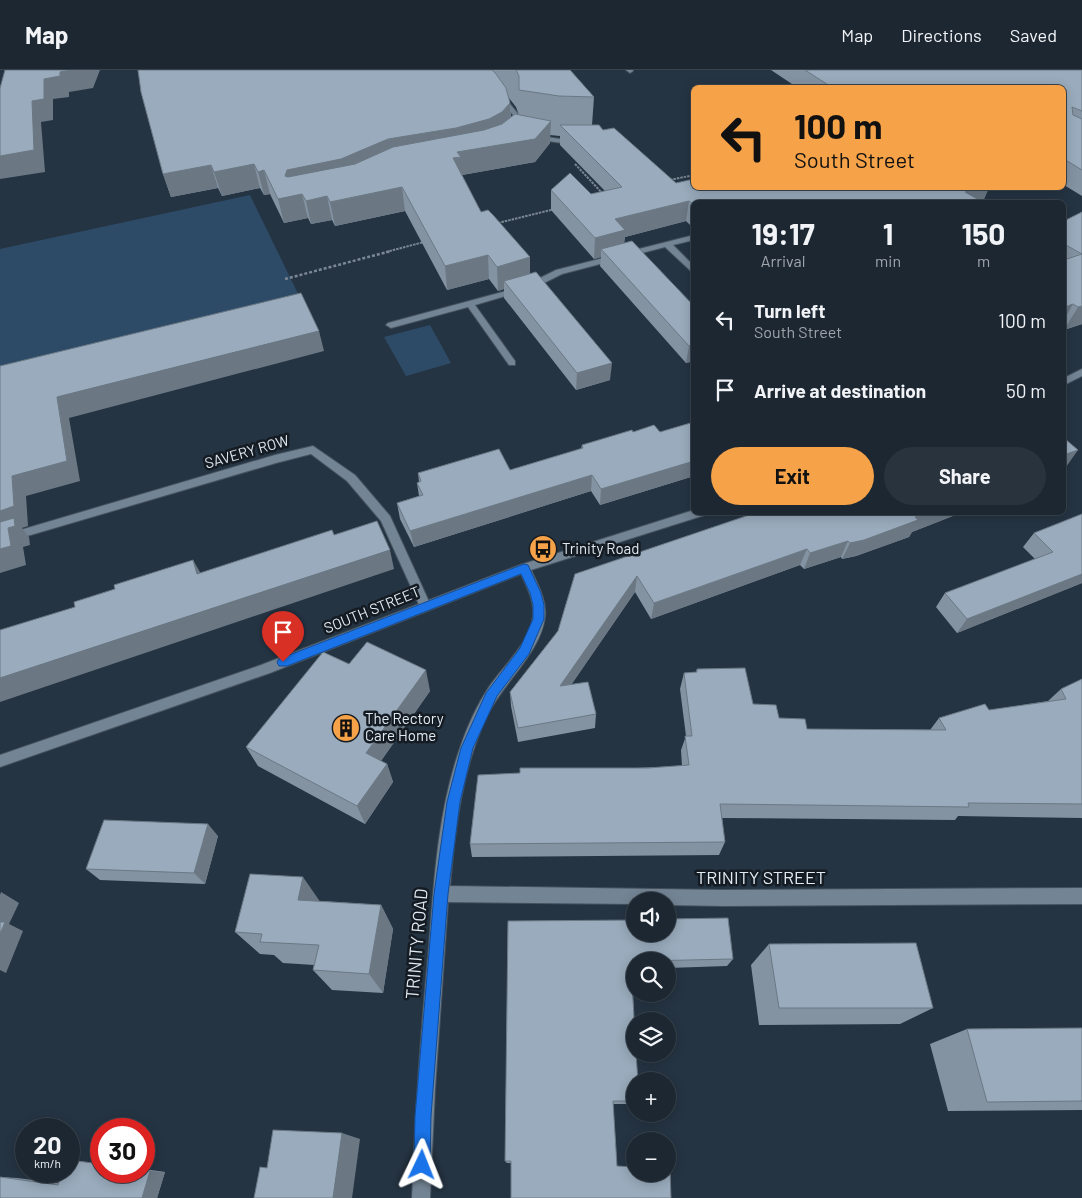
<!DOCTYPE html>
<html lang="en">
<head>
<meta charset="utf-8">
<style>
  :root { --surface:#1c2732; --page:#29333e; --text:#f1f3f6; --muted:#a0a5ac; --line:#3a444d; --accent:#f6a248 }
  body { margin:0; font-family:Barlow,sans-serif; background:var(--page); color:var(--text); height:100vh; display:flex; flex-direction:column; font-size:19px; white-space:nowrap }
  * { box-sizing:border-box; margin:0 }
  p { font-size:16px; color:var(--muted) }
  .icon { flex:none; width:28px; height:28px; fill:none; stroke:currentColor; stroke-width:2; stroke-linecap:round; stroke-linejoin:round }
  .map { position:relative; flex:1; overflow:hidden }
  .details { position:absolute; left:691px; top:130px; width:375px; height:315px; display:flex; flex-direction:column; background:var(--surface); border-radius:8px; box-shadow:0 2px 12px #0003,0 0 0 1px var(--line) }
  .details>* { flex:none }
  .guide { position:absolute; left:691px; top:15px; width:375px; height:105px; border-radius:8px; box-shadow:0 2px 12px #0003,0 0 0 1px var(--line); background:#f6a248; color:#111; overflow:hidden }
  .controls { position:absolute; left:626px; top:822px; display:grid; gap:10px }
  .controls a { display:grid; place-items:center; width:50px; height:50px; border-radius:50%; background:var(--surface); box-shadow:0 2px 12px #0003,0 0 0 1px var(--line); font-size:25px }
  .speed { position:absolute; left:15px; top:1048px; display:flex; gap:10px; font-size:25px; font-weight:700; text-align:center }
  .speed>* { display:grid; place-content:center; width:65px; height:65px; border-radius:50%; background:var(--surface); box-shadow:0 2px 12px #0003,0 0 0 1px var(--line); line-height:1 }
  .speed small { font-size:12px; font-weight:400 }
  .speed .limit { border:8px solid #d22; background:#fff; color:#111 }
  .pin { position:absolute; display:grid; place-items:center; width:42px; height:42px; color:#fff; margin:-51px -21px; border-radius:50% 50% 50% 0; rotate:-45deg; box-shadow:0 0 5px #0007 }
  .pin .icon { rotate:45deg }
  .me { position:absolute; width:55px; margin:-28px; rotate:2deg; stroke-linejoin:round; filter:drop-shadow(0 0 4px #0008) }
  .turn { display:flex; align-items:center; gap:18px; height:105px; padding:0 20px; font-size:22px }
  .turn .icon { width:65px; height:65px; stroke-width:2.5 }
  .turn b { display:block; font-size:35px; line-height:42px }
  .eta { display:flex; justify-content:space-evenly; align-items:center; height:85px; text-align:center }
  .eta b { font-size:30px; font-weight:700; line-height:35px }
  .cta { display:flex; gap:10px; margin-top:auto; padding:10px 20px }
  .cta a { flex:1; height:58px; border-radius:30px; background:var(--accent); color:#111; font-size:20px; font-weight:700; line-height:58px; text-align:center }
  .cta a+a { background:var(--page); color:var(--text) }
  ul { padding:0; list-style:none }
  li { display:flex; align-items:center; gap:15px; height:70px; padding:0 20px }
  li div { flex:1 }
  li b { display:block; font-size:19px }
  li em { font-style:normal }
  header { display:flex; align-items:center; gap:30px; box-sizing:border-box; height:70px; padding:0 25px; background:var(--surface); border-bottom:1px solid var(--line) }
  header strong { font-size:24px }
  nav { display:flex; gap:28px; margin-inline-start:auto; font-size:18px }
  .map>svg:first-child { display:block }
  .green { fill:#2d4b67 }
  .lines { fill:none; stroke-linecap:round; stroke-linejoin:round }
  .lane-casing { stroke:#45525e; stroke-width:2 }
  .street-casing { stroke:#45525e; stroke-width:2 }
  .path-far1 { stroke:#7b8794; stroke-width:2; stroke-dasharray:2.5 1; stroke-linecap:butt }
  .path { stroke:#7b8794; stroke-width:2.5; stroke-dasharray:3 2; stroke-linecap:butt }
  .lane { fill:#738494; fill-rule:evenodd }
  .street { fill:#738494; fill-rule:evenodd }
  .wall { fill:#8493a2; fill-rule:evenodd }
  .shaded-wall { fill:#6b7884 }
  .building { fill:#99abbc; stroke:#6b7884 }
  .route { fill:#1a73e8; stroke:#114b97 }
  .labels { text-anchor:middle; stroke-width:5; stroke-linejoin:round; paint-order:stroke }
  .street-label { font-size:15px; fill:#e0eaf3; stroke:#151b22 }
  .poi-label { font-size:15px; fill:#e0eaf3; stroke:#151b22; text-anchor:start }
  .near-street-label { font-size:18px; fill:#e0eaf3; stroke:#151b22 }
</style>
</head>
<body>
<header>
<strong>Map</strong>
<nav><a>Map</a><a>Directions</a><a>Saved</a></nav>
</header>
<div class="map">
<svg width="1082" height="1128" viewBox="0 0 1082 1128">
  <rect width="100%" height="100%" fill="#253443"/>
  <g class="green">
    <polygon points="250,125 303,234 0,308 0,179"/>
    <polygon points="430,255 451,293 406,306 384,267"/>
  </g>
  <g class="lines">
    <g class="lane-casing">
      <g id="lane">
        <polygon points="626,0 633,0 633,1 630,3"/>
        <polygon points="313,376 355,405 390,446 431,536 429,539 421,539 381,451 347,411 311,384 276,393 0,474 0,466 275,385"/>
      </g>
    </g>
    <g class="street-casing">
      <g id="street">
        <polygon points="473,0 484,2 519,45 521,56 518,63 511,61 513,56 513,45 480,4"/>
        <polygon points="531,65 576,71 580,73 576,75 534,69 531,69"/>
        <polygon points="694,165 694,170 673,175 694,196 694,204 665,177 562,204 536,217 475,235 515,291 515,295 509,295 468,237 391,258 386,255 388,253 506,221 530,213 556,200"/>
        <polygon points="1082,299 1082,306 1064,315 1064,308"/>
        <path d="M 694,440 L 694,442 L 706,442 L 705,445 L 531,500 C 538,515 547,531 545,547 C 541,582 502,614 487,646 C 462,698 455,759 450,816 L 723,820 L 1082,818 L 1082,834 L 723,836 L 668,835 L 668,831 L 635,831 L 635,834 L 448,832 L 435,1019 L 430,1128 L 412,1128 C 415,1044 421,960 429,876 C 434,810 438,741 460,678 C 467,657 477,635 489,617 C 504,595 529,574 533,547 C 535,532 527,517 521,504 L 270,603 L 0,697 L 0,685 L 261,595 L 520,495 Z"/>
      </g>
    </g>
    <g class="path-far1">
      <polyline points="575,94 603,124"/>
      <polyline points="670,110 694,105"/>
      <polyline points="498,153 555,139"/>
      <polyline points="386,182 424,172"/>
    </g>
    <polyline class="path" points="285,209 391,181"/>
    <use href="#lane" class="lane"/>
    <use href="#street" class="street"/>
  </g>
  <g class="wall">
    <path d="M 138,0 L 570,0 L 594,27 L 592,55 L 603,60 L 694,132 L 694,159 L 686,151 L 625,167 L 624,173 L 694,236 L 694,291 L 686,293 L 600,196 L 601,187 L 594,189 L 551,140 L 551,120 L 591,124 L 605,121 L 560,75 L 560,66 L 550,65 L 550,73 L 535,92 L 462,105 L 481,142 L 530,187 L 530,203 L 610,310 L 576,320 L 504,228 L 504,219 L 498,221 L 489,209 L 447,220 L 405,141 L 335,156 L 332,150 L 311,154 L 308,148 L 284,153 L 270,124 L 264,125 L 260,118 L 222,126 L 218,118 L 171,127 L 163,104 ZM 509,28 L 516,37 L 519,45 L 511,47 L 510,33 Z"/>
    <polygon points="771,0 1082,0 1082,126 1064,115 1064,18 798,18"/>
    <polygon points="1082,142 1082,254 1064,260 1064,151"/>
    <polygon points="694,352 694,406 600,435 591,421 414,477 400,449 397,433 419,426 417,413 419,412 418,403 510,400 581,379 582,375 633,362 660,362"/>
    <polygon points="758,442 963,442 912,462 909,467 856,486 842,489 841,487 804,499 800,495 651,549 635,522 571,615 596,644 595,658 518,672 511,636 510,622 558,561 575,504"/>
    <polygon points="1082,444 1082,513 957,563 936,537 945,523 1035,489 1023,477 1034,463"/>
    <polygon points="349,594 430,621 381,691 387,694 393,712 365,754 258,696 246,677"/>
    <polygon points="697,599 753,634 779,648 807,659 930,660 939,648 1048,631 1061,619 1082,609 1082,748 958,746 955,750 722,748 725,772 719,785 472,787 470,774 520,703 682,696 681,680 686,666 680,619 684,603 696,602"/>
    <polygon points="218,766 205,814 100,810 86,799"/>
    <polygon points="321,831 381,835 393,859 383,923 332,920 313,900 314,895 283,893 274,885 260,884 235,862"/>
    <polygon points="508,851 733,889 727,896 668,898 668,891 635,891 635,901 631,901 635,1011 635,1034 614,1034 511,1093 507,1093 505,1091"/>
    <polygon points="769,874 933,938 900,954 759,955 751,895"/>
    <polygon points="1082,958 1082,1040 948,1041 930,974 967,959"/>
    <polygon points="69,1090 101,1094 101,1101 144,1101 144,1099 165,1102 157,1128 0,1128 0,1107 17,1108 58,1113"/>
  </g>
  <g class="shaded-wall">
    <polygon points="71,0 100,0 93,18 69,22 69,27 53,29 53,50 41,52 45,102 0,109 0,86 44,9 60,2"/>
    <polygon points="510,33 511,55 302,124 308,148 284,153 278,129 287,100"/>
    <polygon points="551,51 550,73 535,92 462,105 462,110 453,88 457,82"/>
    <polygon points="254,94 260,118 222,126 214,102"/>
    <polygon points="211,95 218,118 171,127 163,104"/>
    <polygon points="264,100 270,124 264,125 258,102"/>
    <polygon points="402,117 405,141 335,156 330,132"/>
    <polygon points="977,118 989,118 983,132 965,122"/>
    <polygon points="327,126 332,150 311,154 306,131"/>
    <polygon points="689,131 686,151 625,167 623,181 601,179 601,187 594,189 595,168 615,149"/>
    <polygon points="488,185 489,209 447,220 445,196"/>
    <polygon points="530,187 530,211 504,211 504,219 498,221 497,197"/>
    <polygon points="1073,234 1064,250 1064,239 1065,237"/>
    <polygon points="1082,236 1082,254 1064,260 1078,237"/>
    <polygon points="319,261 324,281 69,348 80,411 26,426 28,456 22,458 29,467 30,475 23,477 26,495 0,503 0,441 12,406 57,327"/>
    <polygon points="694,274 694,291 686,293 689,276"/>
    <polygon points="612,293 610,310 576,320 577,303"/>
    <polygon points="1078,380 1066,397 1064,398 1064,385"/>
    <polygon points="694,391 694,406 600,435 601,419"/>
    <polygon points="592,405 591,421 414,477 410,461"/>
    <polygon points="928,442 963,442 912,462 909,467 856,486 842,489 850,473"/>
    <polygon points="848,471 841,487 804,499 810,483"/>
    <polygon points="807,479 800,495 651,549 654,533"/>
    <polygon points="390,480 394,499 0,632 0,608"/>
    <polygon points="193,490 204,509 197,504"/>
    <polygon points="1082,504 1082,513 957,563 967,549"/>
    <polygon points="637,506 635,522 560,631 560,616"/>
    <polygon points="426,600 430,621 373,702 366,683"/>
    <polygon points="387,694 393,712 365,754 357,736"/>
    <polygon points="208,754 218,766 205,814 194,803"/>
    <polygon points="303,807 321,833 298,830"/>
    <polygon points="1,822 19,833 9,854 23,861 6,903 0,900 0,825"/>
    <polygon points="381,835 393,859 383,923 369,904"/>
    <polygon points="342,1063 360,1069 352,1128 333,1128"/>
    <polygon points="150,1101 165,1102 157,1128 142,1128"/>
  </g>
  <g class="building">
    <polygon points="5,0 71,0 60,2 60,6 44,9 44,29 32,31 34,80 0,86 0,18"/>
    <polygon points="138,0 492,0 496,4 506,18 510,33 502,42 489,49 456,58 388,69 341,89 287,100 285,106 288,107 355,94 393,77 484,60 502,54 515,44 551,51 535,69 457,82 461,87 453,88 481,142 488,140 493,145 530,187 497,197 488,185 445,196 402,117 330,132 327,126 306,131 302,124 278,129 264,100 258,102 254,94 214,102 211,95 163,104 141,22"/>
    <polygon points="516,0 570,0 594,27 559,26 519,20 519,6"/>
    <polygon points="805,0 1082,0 1082,41 1072,37 1073,45 1082,49 1082,100 1064,89 1064,18 833,18"/>
    <polygon points="560,55 599,55 603,60 614,58 676,113 694,109 694,118 977,118 965,122 983,132 694,132 694,135 689,131 615,149 625,160 595,168 551,120 570,103 591,124 622,117"/>
    <polygon points="1082,142 1082,184 1064,174 1064,151"/>
    <polygon points="632,171 694,236 694,274 689,276 601,179"/>
    <polygon points="1082,184 1082,236 1078,237 1073,234 1065,237 1064,237 1064,190"/>
    <polygon points="536,202 612,293 577,303 504,211"/>
    <polygon points="301,223 319,261 57,327 67,391 12,406 14,436 0,441 0,296"/>
    <polygon points="694,352 694,391 601,419 592,405 410,461 397,433 423,425 417,413 421,411 418,403 499,379 510,400 583,378 582,375 632,360 633,362 654,355 660,362"/>
    <polygon points="1064,368 1078,380 1064,385"/>
    <polygon points="758,442 928,442 915,447 918,450 864,470 850,473 848,471 810,483 807,479 654,533 637,506 560,616 588,612 596,644 518,658 510,622 558,561 575,504"/>
    <polygon points="1082,444 1082,504 967,549 945,523 1053,482 1034,463"/>
    <polygon points="14,448 15,456 8,458 11,476 0,479 0,452"/>
    <polygon points="377,451 390,480 0,608 0,560 75,537 74,532 115,519 114,515 193,490 197,504 332,460 334,465"/>
    <polygon points="367,572 426,600 366,683 387,694 357,736 246,677 323,582 349,594"/>
    <polygon points="745,598 753,634 776,635 779,648 805,649 807,659 946,660 939,648 985,634 989,640 1066,629 1061,619 1082,609 1082,734 968,733 969,737 720,734 725,772 470,774 478,705 520,703 520,698 648,698 689,695 685,666 692,666 684,603 697,602 697,599"/>
    <polygon points="104,750 208,754 194,803 86,799"/>
    <polygon points="250,804 303,807 298,830 381,835 369,904 313,900 319,875 260,872 262,864 235,862"/>
    <polygon points="728,848 733,889 643,891 635,891 635,893 631,893 635,965 635,984 636,984 638,1011 635,1011 635,1031 613,1031 617,1096 635,1097 635,1104 668,1104 668,1099 670,1099 671,1128 511,1128 511,1091 505,1091 508,851 635,850 635,864 668,864 668,849"/>
    <polygon points="0,852 5,852 0,864"/>
    <polygon points="916,873 933,938 779,938 769,874"/>
    <polygon points="1082,958 1082,1031 987,1032 967,959"/>
    <polygon points="273,1060 342,1063 333,1128 254,1128 260,1097 267,1098"/>
    <polygon points="69,1090 101,1094 101,1101 144,1101 144,1100 150,1101 142,1128 0,1128 0,1107 58,1115 62,1101 69,1101"/>
  </g>
  <polygon class="route" points="524,494 528,495 541,523 544,535 544,549 529,584 497,626 473,678 460,732 448,824 431,1046 430,1095 428,1101 422,1104 416,1101 414,1095 415,1046 434,824 447,732 461,678 486,623 520,578 533,549 533,535 530,523 521,504 287,596 279,596 277,592 279,589"/>
  <defs>
    <g id="bus-disc" transform="scale(1.4375)"><circle r="9.5" fill="#f6a248" stroke="#151b22"/><path d="M-5-6H5V4H4V6H2V4H-2V6H-4V4H-5ZM-3.5-4V0h7V-4ZM-3.5 1.2v1.5H-2V1.2ZM2 1.2v1.5H3.5V1.2Z" fill="#111"/></g>
    <g id="building-disc" transform="scale(1.4375)"><circle r="9.5" fill="#f6a248" stroke="#151b22"/><path d="M-4-6H4V6H1V3H-1V6H-4ZM-2.5-4.3h1.7v1.8h-1.7ZM.8-4.3h1.7v1.8H.8ZM-2.5-1h1.7V.8h-1.7ZM.8-1h1.7V.8H.8Z" fill="#111"/></g>
  </defs>
  <g fill-rule="evenodd">
    <use href="#bus-disc" x="543" y="479"/>
    <use href="#building-disc" x="346" y="658"/>
  </g>
  <g class="labels">
    <g class="street-label">
      <text transform="translate(247 382) rotate(-16)" y="5">SAVERY ROW</text>
      <text transform="translate(372 540) rotate(-22)" y="5">SOUTH STREET</text>
    </g>
    <g class="poi-label">
      <text x="562" y="484">Trinity Road</text>
      <text x="365" y="654">The Rectory<tspan x="365" dy="17">Care Home</tspan></text>
    </g>
    <g class="near-street-label">
      <text x="761" y="814">TRINITY STREET</text>
      <text transform="translate(417 874) rotate(-85)" y="6">TRINITY ROAD</text>
    </g>
  </g>
</svg>
<div class="controls">
<a><svg class="icon" aria-label="sound" viewBox="0 0 24 24"><path d="M4 9h4l5-4v14l-5-4H4zM17 9q2 3 0 6"/></svg></a>
<a><svg class="icon" aria-label="search" viewBox="0 0 24 24"><circle cx="10" cy="10" r="6"/><path d="M15 15l6 6"/></svg></a>
<a><svg class="icon" aria-label="layers" viewBox="0 0 24 24"><path d="M12 4l9 5-9 5-9-5zM3 14l9 5 9-5"/></svg></a>
<a>+</a>
<a>−</a>
</div>
<div class="speed"><div>20<small>km/h</small></div><div class="limit">30</div></div>
<div class="pin" style="left:283px;top:592px;background:#d93025"><svg class="icon" aria-label="arrive" viewBox="0 0 24 24"><path d="M6 21V4h12l-3 4 3 4H6"/></svg></div>
<svg class="me" style="left:422px;top:1095px" viewBox="-20 -20 40 40"><path d="M0-17L14 15 0 8-14 15z" fill="#1a73e8" stroke="#fff" stroke-width="4"/></svg>
<div class="guide">
<div class="turn"><svg class="icon" aria-label="left" viewBox="0 0 24 24"><path d="M17 20v-9H6M10 6l-5 5 5 5"/></svg><div><b>100 m</b>South Street</div></div>
</div>
<section class="details">
<div class="eta">
<div><b>19:17</b><p>Arrival</p></div>
<div><b>1</b><p>min</p></div>
<div><b>150</b><p>m</p></div>
</div>
<ul>
<li><svg class="icon" aria-label="left" viewBox="0 0 24 24"><path d="M17 20v-9H6M10 6l-5 5 5 5"/></svg><div><b>Turn left</b><p>South Street</p></div><em>100 m</em></li>
<li><svg class="icon" aria-label="arrive" viewBox="0 0 24 24"><path d="M6 21V4h12l-3 4 3 4H6"/></svg><div><b>Arrive at destination</b></div><em>50 m</em></li>
</ul>
<div class="cta"><a>Exit</a><a>Share</a></div>
</section>
</div>
</body>
</html>
